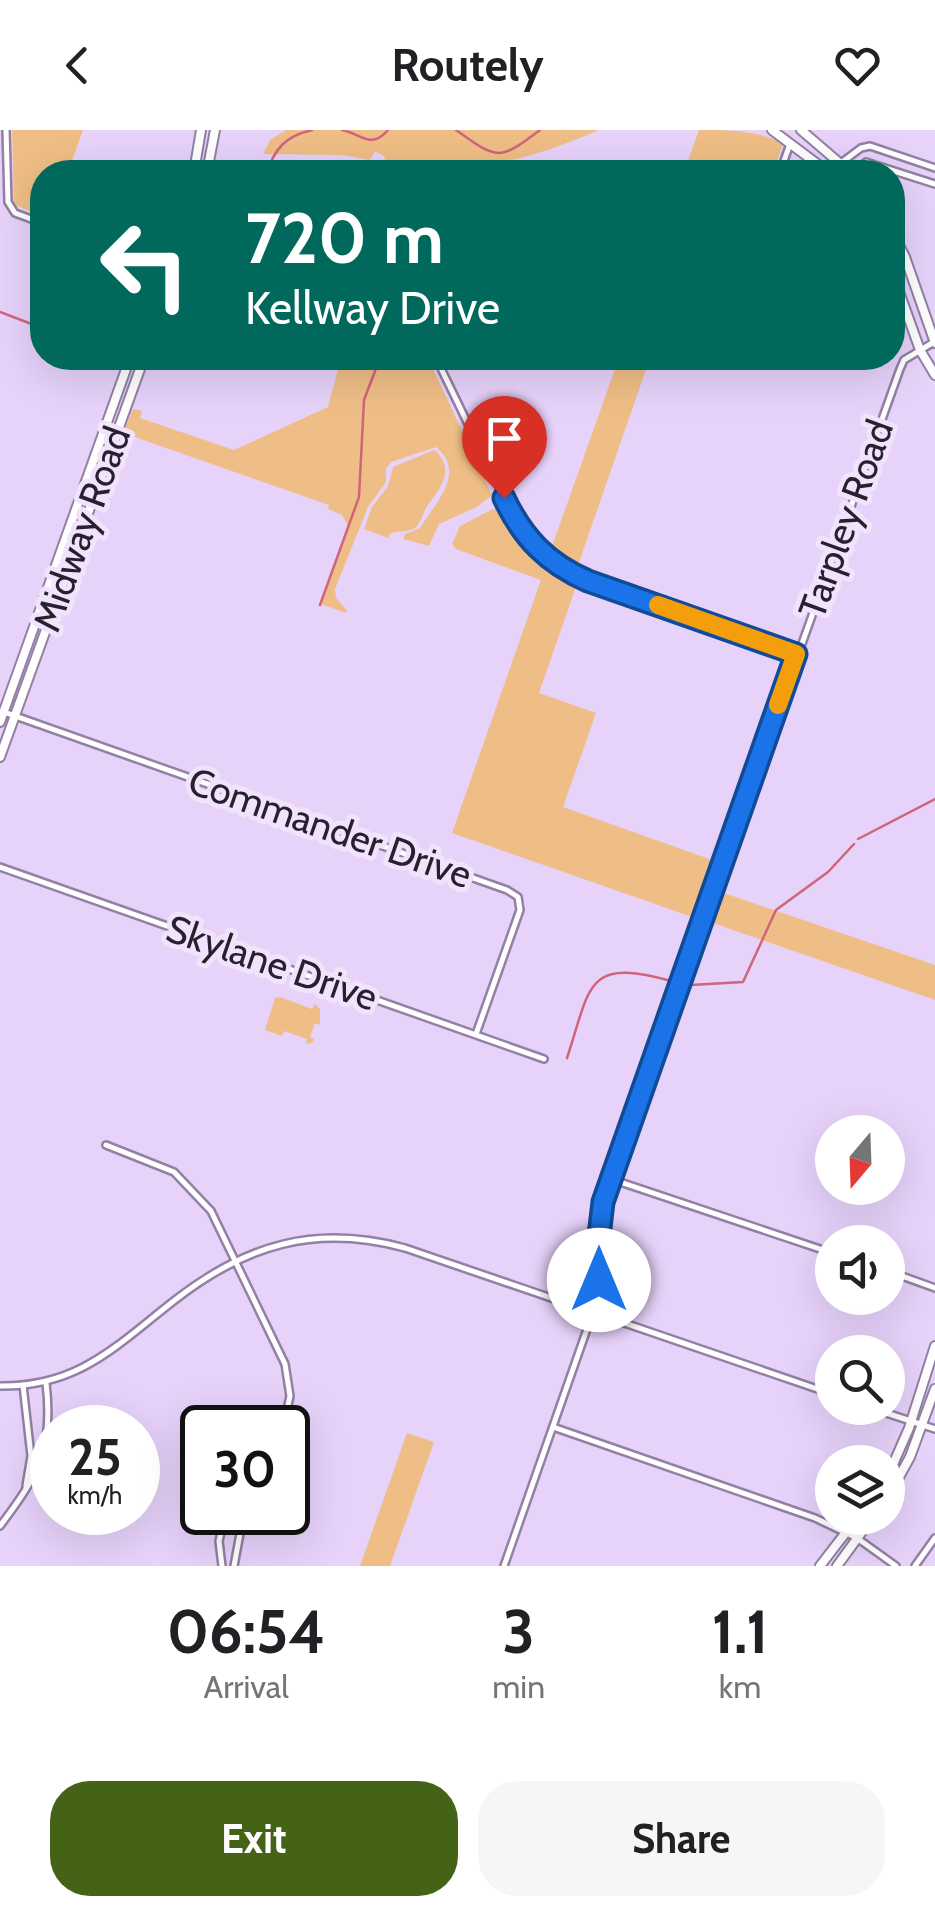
<!DOCTYPE html>
<html lang="en">
<head>
<meta charset="utf-8">
<style>
  :root { --surface:#fff; --page:#f6f6f6; --text:#202124; --muted:#757577; --accent:#446317 }
  body { margin:0; font-family:Cabin,sans-serif; background:var(--page); color:var(--text); height:100vh; display:flex; flex-direction:column; font-size:38px; white-space:nowrap }
  * { box-sizing:border-box; margin:0 }
  p { font-size:32px; color:var(--muted) }
  .icon { flex:none; width:55px; height:55px; fill:none; stroke:currentColor; stroke-width:2; stroke-linecap:round; stroke-linejoin:round }
  .map { position:relative; height:1436px; overflow:hidden }
  .drawer { display:flex; flex-direction:column; background:var(--surface); flex:1 }
  .drawer>* { flex:none }
  .hud { position:absolute; left:30px; top:30px; width:875px; height:210px; border-radius:40px; box-shadow:0 10px 40px #0002; background:#00695c; color:#fff; overflow:hidden }
  .needle { width:65px; rotate:199deg }
  .fabs { position:absolute; left:815px; top:985px; display:grid; gap:20px }
  .fabs a { display:grid; place-items:center; width:90px; height:90px; border-radius:50%; background:var(--surface); box-shadow:0 10px 40px #0002; font-size:50px }
  .speed { position:absolute; left:30px; top:1275px; display:flex; gap:20px; font-size:50px; font-weight:700; text-align:center }
  .speed>* { display:grid; place-content:center; width:130px; height:130px; border-radius:50%; background:var(--surface); box-shadow:0 10px 40px #0002; line-height:1 }
  .speed small { font-size:25px; font-weight:400 }
  .speed .limit { border:5px solid #111; border-radius:15px; background:#fff; color:#111 }
  .pin { position:absolute; display:grid; place-items:center; width:85px; height:85px; color:#fff; margin:-102px -42px; border-radius:50% 50% 50% 0; rotate:-45deg; box-shadow:0 0 10px #0007 }
  .pin .icon { rotate:45deg }
  .me { position:absolute; width:110px; margin:-55px; rotate:0deg; stroke-linejoin:round; filter:drop-shadow(0 0 8px #0008) }
  .turn { display:flex; align-items:center; gap:35px; height:210px; padding:0 50px; font-size:45px }
  .turn .icon { width:130px; height:130px; stroke-width:2.5 }
  .turn b { display:block; font-size:70px; line-height:85px }
  .eta { display:flex; justify-content:space-evenly; align-items:center; height:170px; text-align:center }
  .eta b { font-size:60px; font-weight:700; line-height:70px }
  .action { display:flex; gap:20px; margin-top:auto; padding:20px 50px }
  .action a { flex:1; height:115px; border-radius:40px; background:var(--accent); color:#fff; font-size:40px; font-weight:700; line-height:115px; text-align:center }
  .action a+a { background:var(--page); color:var(--text) }
  header { display:flex; justify-content:space-between; align-items:center; height:130px; padding:0 50px; background:var(--surface); font-size:45px; font-weight:700 }
  .map>svg:first-child { display:block }
  .green { fill:#efbe86 }
  .lines { fill:none; stroke-linecap:round; stroke-linejoin:round }
  .stream { stroke:#cf657a; stroke-width:2.5 }
  .street-casing { stroke:#9380a4; stroke-width:10 }
  .secondary-casing { stroke:#9380a4; stroke-width:12 }
  .street { stroke:#fff; stroke-width:5 }
  .secondary { stroke:#fff; stroke-width:8 }
  .route-casing { stroke:#114b97; stroke-width:25 }
  .route { stroke:#1a73e8; stroke-width:18 }
  .slow { stroke:#f59e0b; stroke-width:18 }
  .labels { text-anchor:middle; stroke-width:10; stroke-linejoin:round; paint-order:stroke }
  .street-label { font-size:38px; fill:#28202e; stroke:#f0e3fb }
</style>
</head>
<body>
<header><svg class="icon" aria-label="back" viewBox="0 0 24 24"><path d="M15 5l-7 7 7 7"/></svg>Routely<svg class="icon" aria-label="heart" viewBox="0 0 24 24"><path d="M12 20l-8-8c-3-5 5-10 8-4 3-6 11-1 8 4z"/></svg></header>
<div class="map">
<svg width="935" height="1436" viewBox="0 0 935 1436">
  <rect width="100%" height="100%" fill="#e7d2fa"/>
  <g class="green">
    <polygon points="12,0 83,0 68,42 42,42 42,87 14,74"/>
    <path d="M 286,0 L 599,0 C 566,14 530,28 495,33 C 482,35 468,33 455,35 C 426,39 418,45 387,39 L 384,26 L 375,21 L 370,30 L 341,25 L 263,24 L 270,10 Z"/>
    <path d="M 699,0 C 728,0 760,0 783,14 L 773,42 L 684,42 Z"/>
    <path d="M 341,228 L 428,228 L 492,365 L 477,377 L 439,394 L 429,416 L 403,409 L 405,404 L 420,398 C 435,373 467,343 436,317 L 391,332 L 386,339 L 386,352 L 368,377 L 335,459 L 336,468 L 347,480 L 346,483 L 321,474 L 349,398 L 342,385 L 328,379 L 329,375 L 132,306 L 129,312 L 122,306 L 133,279 L 142,281 L 140,288 L 234,320 L 328,277 Z"/>
    <polygon points="619,228 650,228 576,441 550,422"/>
    <path d="M 434,320 C 457,339 440,359 427,376 C 423,383 421,393 415,398 C 409,402 398,401 391,403 L 388,408 L 364,399 L 372,377 L 388,356 L 393,337 Z"/>
    <polygon points="493,379 500,379 536,428 577,454 539,563 596,583 563,677 715,731 695,788 452,703 541,450 456,419 452,414 460,396"/>
    <polygon points="718,761 935,835 935,870 707,791"/>
    <polygon points="280,867 312,879 315,874 320,879 320,895 315,893 310,907 314,909 312,913 306,914 307,909 284,901 282,906 265,900 275,868"/>
    <polygon points="407,1303 434,1312 390,1436 360,1436"/>
  </g>
  <g class="lines">
    <g class="stream">
      <path d="M 342,0 C 362,4 371,20 388,0"/>
      <path d="M 456,0 C 497,29 498,32 540,0"/>
      <path d="M 267,42 C 275,18 286,6 312,0"/>
      <polyline points="0,182 42,198"/>
      <polyline points="320,475 359,367 364,270 380,228"/>
      <polyline points="858,709 935,669"/>
      <polyline points="691,855 743,852 776,780 828,742 854,714"/>
      <path d="M 567,928 C 591,856 585,827 671,851"/>
    </g>
    <g class="street-casing">
      <g id="street">
        <polyline points="6,0 8,72 15,83 42,93"/>
        <polyline points="780,42 790,14"/>
        <polyline points="829,42 861,18 870,16 935,38"/>
        <polyline points="852,42 866,32 935,54"/>
        <polyline points="436,228 514,389 550,430 588,451 796,525"/>
        <polyline points="4,582 507,760 518,767 520,780 476,904"/>
        <polyline points="0,737 544,929"/>
        <polyline points="106,1015 174,1042 211,1081 285,1234 290,1266 283,1298"/>
        <polyline points="611,1049 832,1123"/>
        <polyline points="888,1141 935,1158"/>
        <polyline points="23,1255 31,1326 26,1356"/>
        <path d="M 0,1256 C 79,1257 117,1215 175,1170 C 247,1114 316,1094 405,1118 L 832,1264"/>
        <polyline points="871,1278 935,1299"/>
        <polyline points="553,1297 815,1388 857,1408 896,1436"/>
        <path d="M 0,1396 C 38,1346 54,1318 46,1253"/>
        <polyline points="222,1436 219,1411 226,1382"/>
        <polyline points="234,1436 244,1382"/>
        <polyline points="504,1436 593,1182 599,1150 601,1085 611,1049 900,239 904,230 934,212"/>
        <polyline points="915,1436 935,1408"/>
      </g>
    </g>
    <g class="secondary-casing">
      <g id="secondary">
        <polyline points="772,0 828,42"/>
        <polyline points="801,0 850,42"/>
        <polyline points="194,42 201,0"/>
        <polyline points="207,42 215,0"/>
        <polyline points="892,101 905,127 935,213"/>
        <polyline points="892,142 920,220 935,245"/>
        <polyline points="0,592 130,228"/>
        <polyline points="0,627 144,228"/>
        <polyline points="888,1346 909,1298 935,1216"/>
        <polyline points="888,1367 910,1327 935,1259"/>
        <polyline points="820,1436 857,1388"/>
        <polyline points="837,1436 872,1388"/>
      </g>
    </g>
    <use href="#street" class="street"/>
    <use href="#secondary" class="secondary"/>
  </g>
  <g class="lines">
    <g class="route-casing">
      <path id="route" d="M 504,368 C 523,408 547,433 588,451 L 796,524 L 603,1072 L 599,1106 L 599,1150"/>
    </g>
    <use href="#route" class="route"/>
    <polyline class="slow" points="658,475 796,524 778,575"/>
  </g>
  <g class="labels">
    <g class="street-label">
      <text transform="translate(846 389) rotate(-70)" y="13">Tarpley Road</text>
      <text transform="translate(82 399) rotate(-70)" y="13">Midway Road</text>
      <text transform="translate(330 698) rotate(19)" y="13">Commander Drive</text>
      <text transform="translate(272 833) rotate(19)" y="13">Skylane Drive</text>
    </g>
  </g>
</svg>
<div class="fabs">
<a><svg class="needle" viewBox="-14 -14 28 28"><path d="M0-13l5 13h-10z" fill="#e53935"/><path d="M0 13l5-13h-10z" fill="#757577"/></svg></a>
<a><svg class="icon" aria-label="sound" viewBox="0 0 24 24"><path d="M4 9h4l5-4v14l-5-4H4zM17 9q2 3 0 6"/></svg></a>
<a><svg class="icon" aria-label="search" viewBox="0 0 24 24"><circle cx="10" cy="10" r="6"/><path d="M15 15l6 6"/></svg></a>
<a><svg class="icon" aria-label="layers" viewBox="0 0 24 24"><path d="M12 4l9 5-9 5-9-5zM3 14l9 5 9-5"/></svg></a>
</div>
<div class="speed"><div>25<small>km/h</small></div><div class="limit">30</div></div>
<div class="pin" style="left:504px;top:368px;background:#d93025"><svg class="icon" aria-label="arrive" viewBox="0 0 24 24"><path d="M6 21V4h12l-3 4 3 4H6"/></svg></div>
<svg class="me" style="left:599px;top:1150px" viewBox="-20 -20 40 40"><circle r="19" fill="#fff"/><path d="M0-13L10 11 0 6-10 11z" fill="#1a73e8"/></svg>
<div class="hud">
<div class="turn"><svg class="icon" aria-label="left" viewBox="0 0 24 24"><path d="M17 20v-9H6M10 6l-5 5 5 5"/></svg><div><b>720 m</b>Kellway Drive</div></div>
</div>
</div>
<section class="drawer">
<div class="eta">
<div><b>06:54</b><p>Arrival</p></div>
<div><b>3</b><p>min</p></div>
<div><b>1.1</b><p>km</p></div>
</div>
<div class="action"><a>Exit</a><a>Share</a></div>
</section>
</body>
</html>
